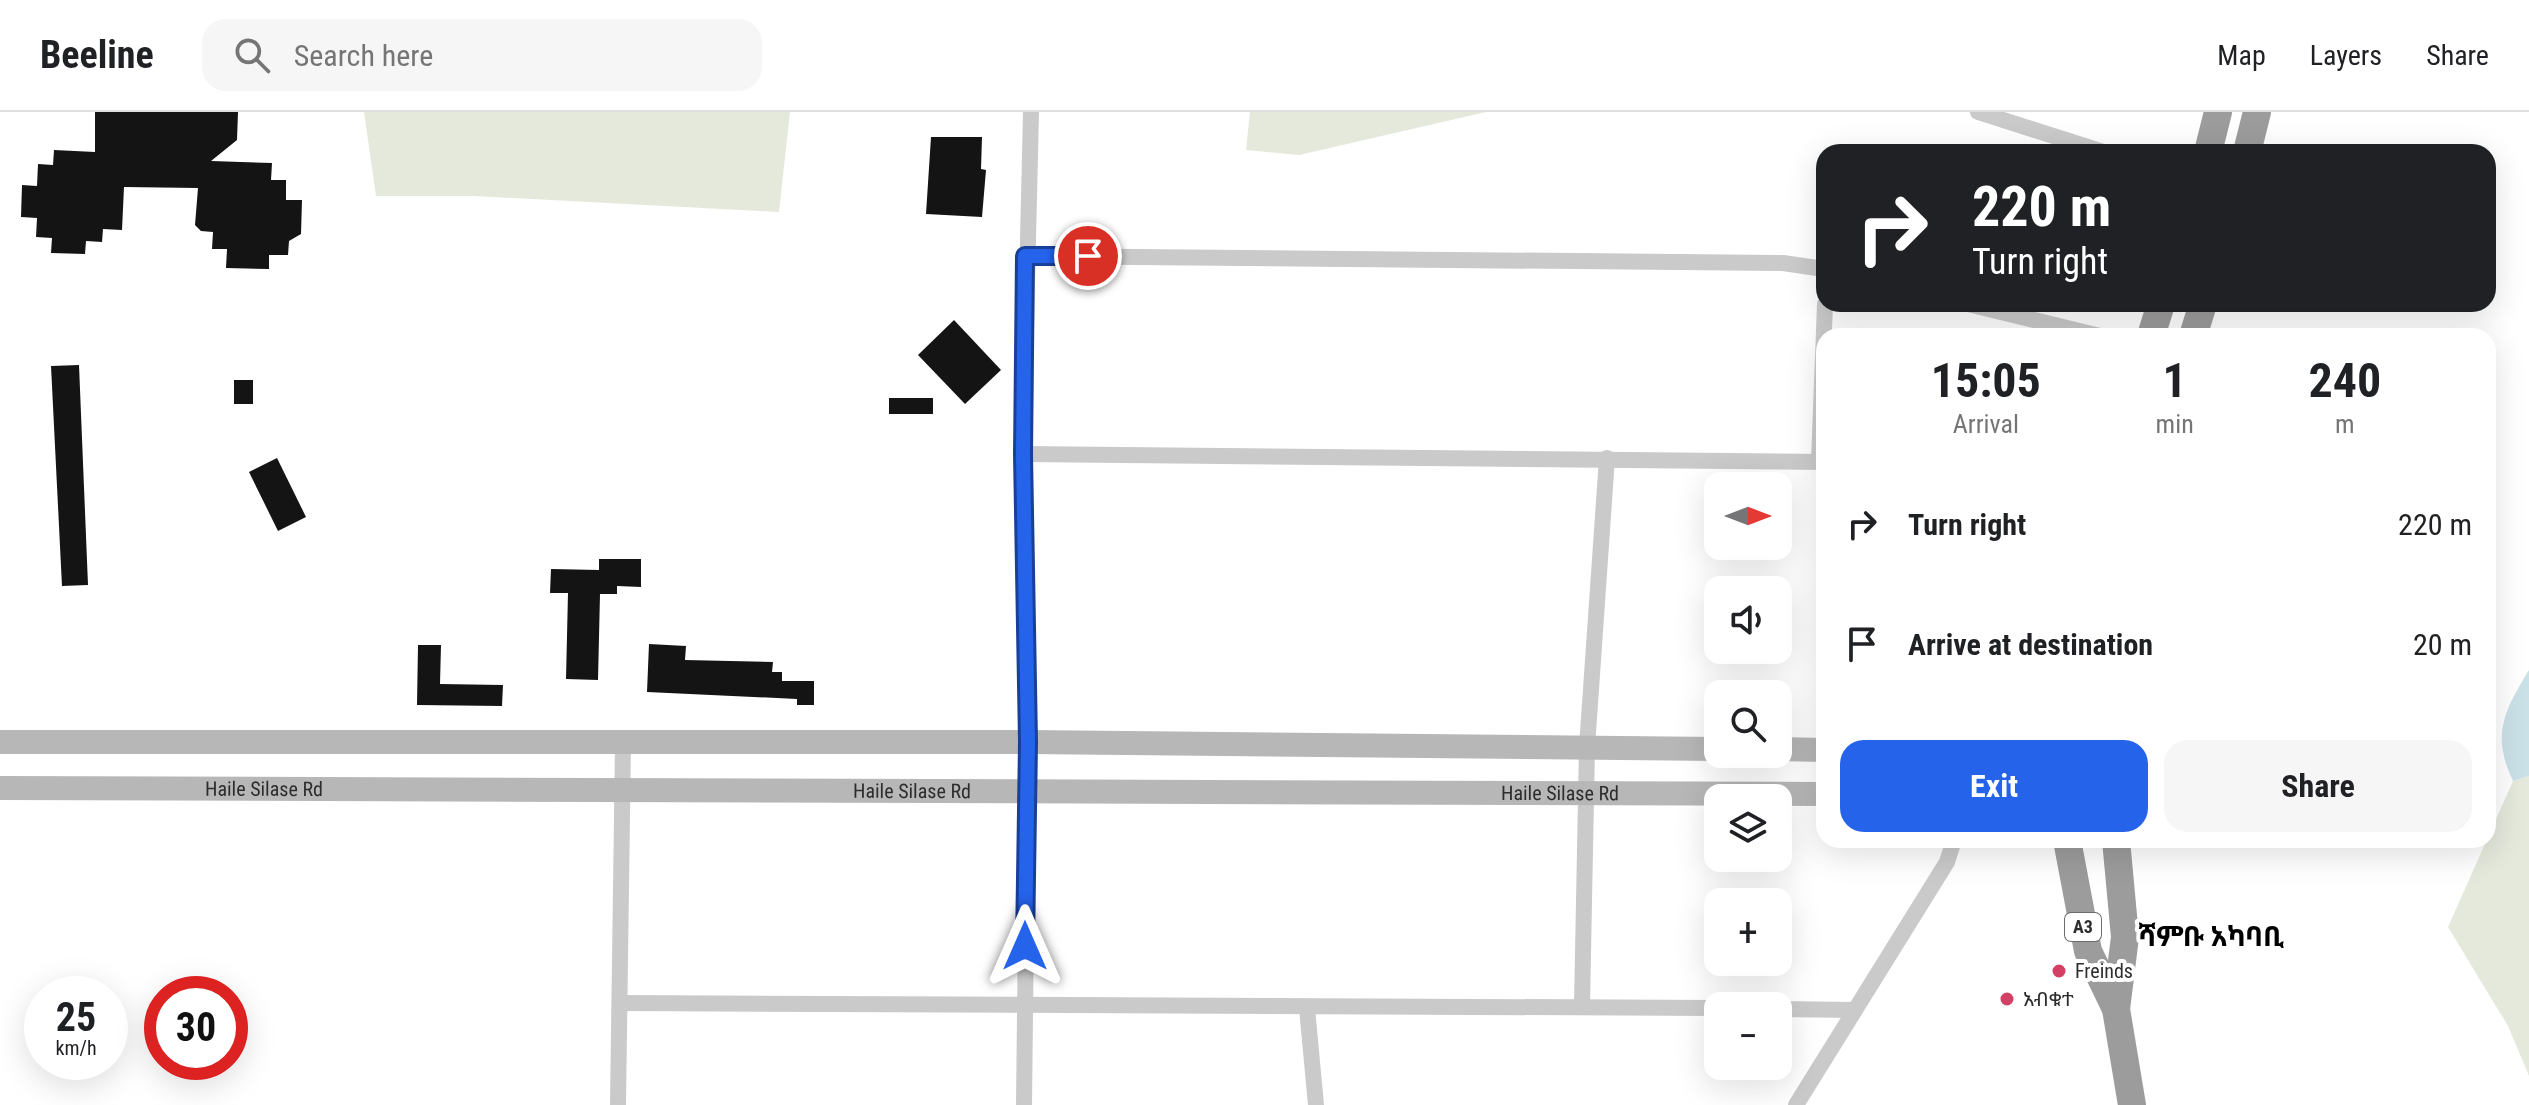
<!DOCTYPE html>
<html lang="en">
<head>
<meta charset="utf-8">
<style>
  :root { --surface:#fff; --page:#f6f6f6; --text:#202124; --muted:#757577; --line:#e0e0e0; --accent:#2563eb }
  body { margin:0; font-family:"Roboto Condensed","Noto Sans Ethiopic",sans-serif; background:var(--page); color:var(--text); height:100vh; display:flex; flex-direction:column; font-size:30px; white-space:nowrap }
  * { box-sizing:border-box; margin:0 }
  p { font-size:26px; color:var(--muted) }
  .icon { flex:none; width:44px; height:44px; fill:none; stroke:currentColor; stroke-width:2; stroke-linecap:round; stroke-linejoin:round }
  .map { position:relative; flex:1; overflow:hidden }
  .panel { position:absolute; left:1816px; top:216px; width:680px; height:520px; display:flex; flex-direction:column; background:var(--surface); border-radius:24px; box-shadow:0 8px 32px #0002 }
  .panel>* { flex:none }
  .banner { position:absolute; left:1816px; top:32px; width:680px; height:168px; border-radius:24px; box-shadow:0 8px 32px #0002; background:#202124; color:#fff; overflow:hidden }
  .needle { width:52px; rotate:90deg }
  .tools { position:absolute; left:1704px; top:360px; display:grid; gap:16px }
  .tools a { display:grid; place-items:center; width:88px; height:88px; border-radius:16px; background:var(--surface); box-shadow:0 8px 32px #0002; font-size:40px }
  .speed { position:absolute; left:24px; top:864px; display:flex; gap:16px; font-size:40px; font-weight:700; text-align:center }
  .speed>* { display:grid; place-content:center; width:104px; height:104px; border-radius:50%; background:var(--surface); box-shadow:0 8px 32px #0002; line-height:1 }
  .speed small { font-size:20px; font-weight:400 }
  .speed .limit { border:12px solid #d22; background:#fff; color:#111 }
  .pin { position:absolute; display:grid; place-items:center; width:68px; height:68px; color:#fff; margin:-34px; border:4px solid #fff; border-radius:50%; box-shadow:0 2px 8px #0007 }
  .me { position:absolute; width:88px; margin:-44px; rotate:0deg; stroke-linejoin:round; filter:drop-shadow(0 0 6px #0008) }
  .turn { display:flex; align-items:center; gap:28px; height:168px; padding:0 24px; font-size:36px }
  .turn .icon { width:104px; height:104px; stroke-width:2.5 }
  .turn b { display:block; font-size:56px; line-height:68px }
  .eta { display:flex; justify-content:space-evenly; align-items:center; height:136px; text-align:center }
  .eta b { font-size:48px; font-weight:700; line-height:56px }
  .primary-button { display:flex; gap:16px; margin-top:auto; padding:16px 24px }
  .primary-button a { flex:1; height:92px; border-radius:24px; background:var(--accent); color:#fff; font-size:32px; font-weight:700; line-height:92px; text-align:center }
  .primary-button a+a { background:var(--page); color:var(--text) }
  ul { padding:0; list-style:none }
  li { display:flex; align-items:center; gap:24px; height:120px; padding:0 24px }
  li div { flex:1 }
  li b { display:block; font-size:30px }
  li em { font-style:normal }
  header { display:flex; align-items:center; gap:48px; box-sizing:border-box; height:112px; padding:0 40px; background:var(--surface); border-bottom:2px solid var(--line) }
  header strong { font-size:38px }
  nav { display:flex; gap:44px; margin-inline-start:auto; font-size:28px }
  .search { width:560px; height:72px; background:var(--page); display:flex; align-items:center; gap:20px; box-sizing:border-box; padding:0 28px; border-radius:24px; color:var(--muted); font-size:30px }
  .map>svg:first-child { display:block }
  .green { fill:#e5e9dc }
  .water { fill:#cae1e7 }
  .building { fill:#141414 }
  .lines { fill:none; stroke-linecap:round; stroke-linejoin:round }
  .minor { stroke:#cacaca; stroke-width:16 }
  .secondary { stroke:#b7b7b7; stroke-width:24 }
  .trunk { stroke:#9c9c9c; stroke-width:28 }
  .route-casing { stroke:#184099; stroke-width:20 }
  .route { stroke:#2563eb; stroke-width:14 }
  .poi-dot { fill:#d34063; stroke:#fff; stroke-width:3 }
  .labels { text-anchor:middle; stroke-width:8; stroke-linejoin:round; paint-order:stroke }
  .shield { fill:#fff; stroke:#6c6c6c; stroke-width:2 }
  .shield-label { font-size:18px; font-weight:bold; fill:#2d2d2d }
  .street-label { font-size:20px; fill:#2d2d2d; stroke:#fff }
  .poi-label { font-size:20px; fill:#2d2d2d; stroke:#fff; text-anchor:start }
  .district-label { font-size:28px; font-weight:bold; fill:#000; stroke:#fff }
</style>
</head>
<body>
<header>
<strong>Beeline</strong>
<div class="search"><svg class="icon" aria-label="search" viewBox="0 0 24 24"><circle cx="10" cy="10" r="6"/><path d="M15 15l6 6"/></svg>Search here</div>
<nav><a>Map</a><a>Layers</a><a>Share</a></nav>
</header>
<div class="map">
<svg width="2529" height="993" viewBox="0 0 2529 993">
  <rect width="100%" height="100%" fill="#fff"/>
  <g class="green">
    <polygon points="364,0 790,0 779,100 473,84 376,84"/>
    <polygon points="1250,0 1486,0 1299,43 1246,38"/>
    <polygon points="2529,664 2529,964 2508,914 2448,815 2513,669"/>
  </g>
  <path class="water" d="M 2529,558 L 2529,664 L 2513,669 C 2491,623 2504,599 2529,558 Z"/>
  <g class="building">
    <polygon points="95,0 238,0 237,28 211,49 272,51 271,68 286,68 286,88 302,88 301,122 289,129 288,143 269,143 269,157 226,156 227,137 212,137 213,120 201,119 195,113 198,76 124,75 122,118 103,117 102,130 86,129 85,142 51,141 52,126 36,125 37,106 21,105 22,73 37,74 38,52 53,53 54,38 95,40"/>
    <polygon points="931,25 982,25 981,57 986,58 982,105 926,102"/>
    <polygon points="954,208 1001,258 965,292 918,243"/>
    <polygon points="79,253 88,473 62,474 51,254"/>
    <rect x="234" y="268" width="19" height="24"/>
    <rect x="889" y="286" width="44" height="16"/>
    <polygon points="277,346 306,405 278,419 249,360"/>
    <polygon points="599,447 641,447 641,475 617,474 617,482 600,482 598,568 566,567 568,481 550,481 551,457 599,458"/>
    <polygon points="649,532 686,534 685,548 773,550 772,560 782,560 782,569 814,569 814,593 797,593 797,587 647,580"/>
    <polygon points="418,533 441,533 440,572 503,573 502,594 417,593"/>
  </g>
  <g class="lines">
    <g class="minor">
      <polyline points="1978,0 2104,40"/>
      <polyline points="1025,144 1783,151 1824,157"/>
      <polyline points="1968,192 2100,224"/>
      <polyline points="1023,342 1824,350"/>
      <polyline points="1819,349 1825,192"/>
      <polyline points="620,891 1718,896"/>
      <polyline points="1582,893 1587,635 1607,346"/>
      <polyline points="1307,896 1316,993"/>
      <polyline points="1778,897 1855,898"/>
      <polyline points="618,993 623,631"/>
      <polyline points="1024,993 1028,630 1023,342 1031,0"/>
      <polyline points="1796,993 1947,750 1954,728"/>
    </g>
    <g class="secondary">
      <polyline points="0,630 1028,630 1718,637"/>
      <polyline points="1778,637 1824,638"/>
      <path id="s1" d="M 0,676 L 1824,682"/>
    </g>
    <g class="trunk">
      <polyline points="2208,40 2218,0"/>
      <polyline points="2247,40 2257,0"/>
      <polyline points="2151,224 2161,192"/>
      <polyline points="2193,224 2203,192"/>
      <polyline points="2067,728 2088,839 2116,897"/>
      <polyline points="2116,728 2125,825 2116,897 2132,993"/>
    </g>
  </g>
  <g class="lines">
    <g class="route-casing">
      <polyline id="route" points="1025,834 1028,630 1023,342 1025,144 1088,144"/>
    </g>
    <use href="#route" class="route"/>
  </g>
  <g class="poi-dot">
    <circle cx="2059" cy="859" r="8"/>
    <circle cx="2007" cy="887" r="8"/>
  </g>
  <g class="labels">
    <rect class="shield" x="2065" y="801" width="36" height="28" rx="6"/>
    <g class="shield-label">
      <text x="2083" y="821">A3</text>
    </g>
    <g class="street-label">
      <text dy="7" stroke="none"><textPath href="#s1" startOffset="264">Haile Silase Rd</textPath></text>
      <text dy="7" stroke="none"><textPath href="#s1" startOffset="912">Haile Silase Rd</textPath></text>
      <text dy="7" stroke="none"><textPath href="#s1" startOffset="1560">Haile Silase Rd</textPath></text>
    </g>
    <g class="poi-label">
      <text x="2075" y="866">Freinds</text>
      <text x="2023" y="894">አብቁተ</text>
    </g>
    <g class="district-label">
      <text x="2211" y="834">ሻምቡ አካባቢ</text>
    </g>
  </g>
</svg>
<div class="tools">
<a><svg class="needle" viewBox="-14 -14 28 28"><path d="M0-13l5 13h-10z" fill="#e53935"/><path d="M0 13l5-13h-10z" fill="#757577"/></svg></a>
<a><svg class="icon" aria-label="sound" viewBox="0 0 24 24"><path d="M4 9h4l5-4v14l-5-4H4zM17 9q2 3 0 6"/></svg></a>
<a><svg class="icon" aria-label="search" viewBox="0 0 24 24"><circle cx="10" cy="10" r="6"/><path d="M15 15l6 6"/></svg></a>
<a><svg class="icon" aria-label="layers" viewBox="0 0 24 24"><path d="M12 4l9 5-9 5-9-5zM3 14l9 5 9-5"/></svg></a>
<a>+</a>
<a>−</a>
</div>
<div class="speed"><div>25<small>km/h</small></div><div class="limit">30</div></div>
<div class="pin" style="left:1088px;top:144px;background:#d93025"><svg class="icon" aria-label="arrive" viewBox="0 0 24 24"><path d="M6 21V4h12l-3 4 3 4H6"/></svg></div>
<svg class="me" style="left:1025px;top:834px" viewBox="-20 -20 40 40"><path d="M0-17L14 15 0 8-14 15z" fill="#2563eb" stroke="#fff" stroke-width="4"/></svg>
<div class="banner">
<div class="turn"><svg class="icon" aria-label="right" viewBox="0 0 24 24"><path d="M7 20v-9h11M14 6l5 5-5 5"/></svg><div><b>220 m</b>Turn right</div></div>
</div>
<section class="panel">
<div class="eta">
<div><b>15:05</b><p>Arrival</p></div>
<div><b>1</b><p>min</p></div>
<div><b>240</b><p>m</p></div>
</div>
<ul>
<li><svg class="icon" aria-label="right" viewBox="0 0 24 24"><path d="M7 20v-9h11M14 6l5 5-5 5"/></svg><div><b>Turn right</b></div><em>220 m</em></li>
<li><svg class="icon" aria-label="arrive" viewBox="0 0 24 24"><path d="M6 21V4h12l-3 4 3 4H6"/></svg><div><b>Arrive at destination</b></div><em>20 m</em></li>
</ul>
<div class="primary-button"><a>Exit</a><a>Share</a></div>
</section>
</div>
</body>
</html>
